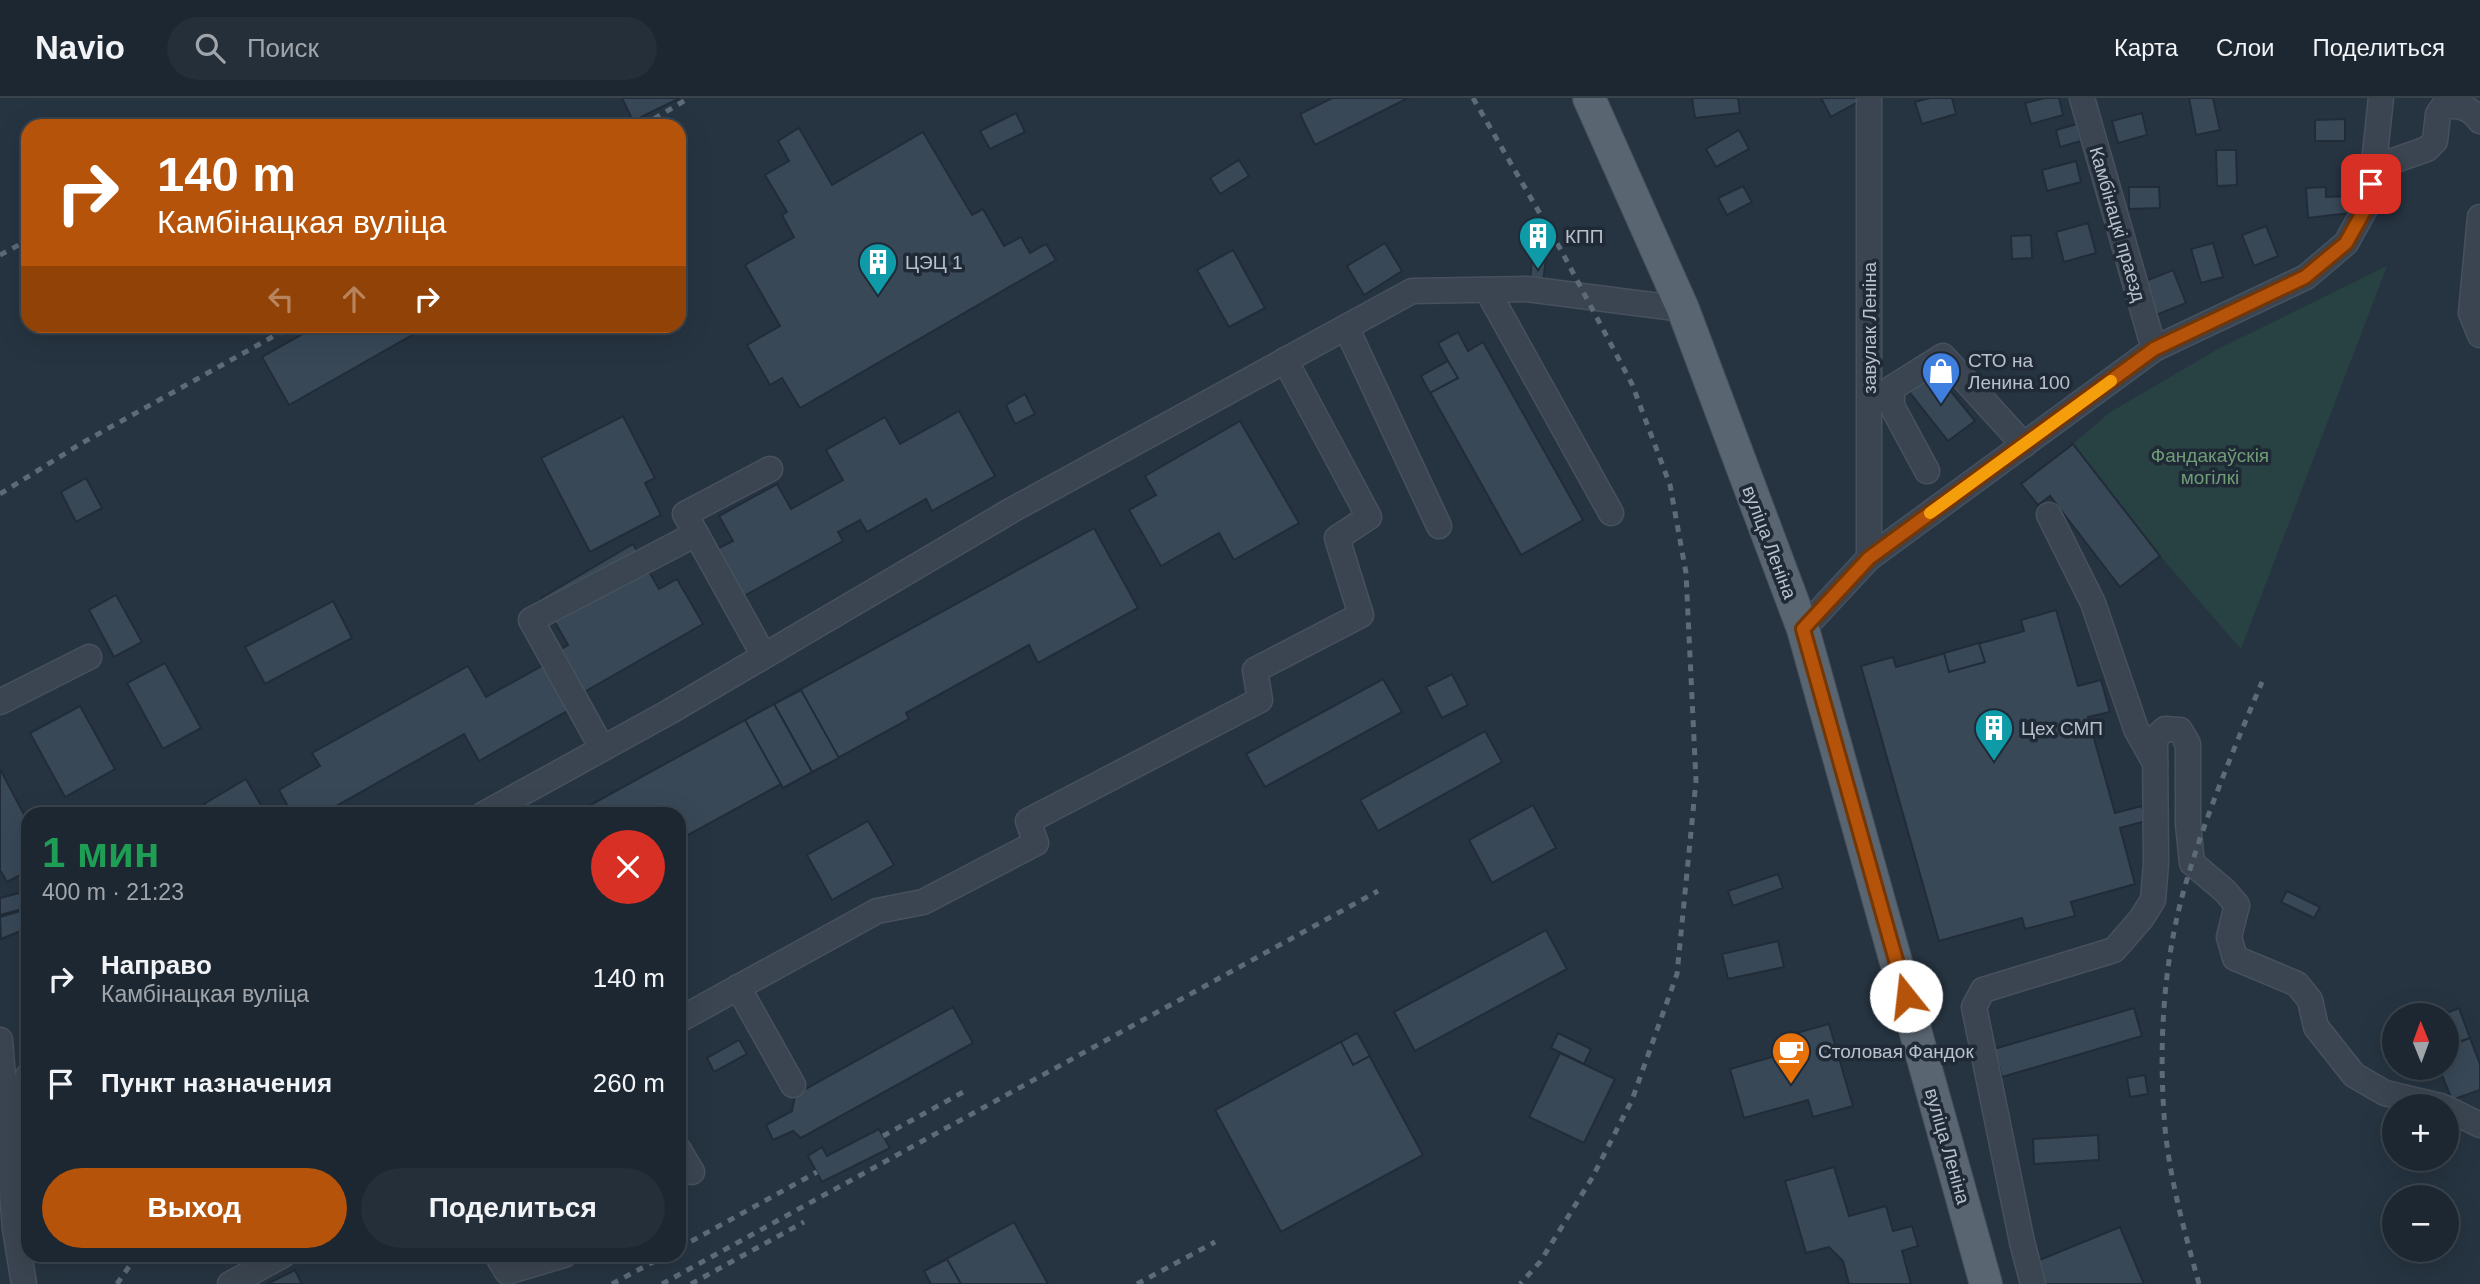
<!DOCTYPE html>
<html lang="ru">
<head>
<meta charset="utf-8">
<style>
  :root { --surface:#1c2731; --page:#252f39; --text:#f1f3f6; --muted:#a0a5ab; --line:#3a444d; --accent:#b45309 }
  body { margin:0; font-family:Helvetica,sans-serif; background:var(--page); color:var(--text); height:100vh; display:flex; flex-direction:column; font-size:26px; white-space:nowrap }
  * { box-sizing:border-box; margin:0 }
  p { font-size:23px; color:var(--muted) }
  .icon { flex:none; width:38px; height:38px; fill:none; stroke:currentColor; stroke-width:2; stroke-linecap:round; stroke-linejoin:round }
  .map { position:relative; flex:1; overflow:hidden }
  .panel { position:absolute; left:21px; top:709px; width:665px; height:455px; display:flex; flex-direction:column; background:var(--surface); border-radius:21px; box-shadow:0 7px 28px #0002,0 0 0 2px var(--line) }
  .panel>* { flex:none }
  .hud { position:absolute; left:21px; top:21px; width:665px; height:214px; border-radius:21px; box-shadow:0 7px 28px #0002,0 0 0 2px var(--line); background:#b45309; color:#fff; overflow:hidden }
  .needle { width:46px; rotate:359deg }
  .tools { position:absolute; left:2382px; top:905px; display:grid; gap:14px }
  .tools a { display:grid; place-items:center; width:77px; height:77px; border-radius:50%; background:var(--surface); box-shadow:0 7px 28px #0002,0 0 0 2px var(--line); font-size:35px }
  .pin { position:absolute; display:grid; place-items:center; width:60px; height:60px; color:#fff; margin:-30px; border-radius:14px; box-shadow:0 4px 10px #0006 }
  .me { position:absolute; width:77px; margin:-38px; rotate:344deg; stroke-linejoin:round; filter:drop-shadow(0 0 5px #0008) }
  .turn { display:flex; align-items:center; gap:24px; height:147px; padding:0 21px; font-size:32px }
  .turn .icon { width:91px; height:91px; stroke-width:2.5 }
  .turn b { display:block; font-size:49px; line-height:60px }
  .lanes { display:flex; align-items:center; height:66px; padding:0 21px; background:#0003; justify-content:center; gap:35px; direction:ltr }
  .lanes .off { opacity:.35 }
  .round { display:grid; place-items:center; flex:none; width:74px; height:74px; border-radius:37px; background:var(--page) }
  .summary { display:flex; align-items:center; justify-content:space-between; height:119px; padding:0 21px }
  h1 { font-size:42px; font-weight:700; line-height:52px; color:#1e9e55 }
  .cta { display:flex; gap:14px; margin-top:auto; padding:14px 21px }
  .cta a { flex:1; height:80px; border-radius:42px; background:var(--accent); color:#fff; font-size:28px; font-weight:700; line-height:80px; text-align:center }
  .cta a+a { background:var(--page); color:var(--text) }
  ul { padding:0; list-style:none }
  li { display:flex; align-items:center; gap:21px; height:105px; padding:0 21px }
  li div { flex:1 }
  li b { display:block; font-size:26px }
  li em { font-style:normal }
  header { display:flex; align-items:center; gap:42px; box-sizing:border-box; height:98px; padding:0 35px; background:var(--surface); border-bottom:2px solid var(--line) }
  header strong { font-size:33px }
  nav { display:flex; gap:38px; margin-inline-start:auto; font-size:24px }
  .search { width:490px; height:63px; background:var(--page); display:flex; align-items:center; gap:18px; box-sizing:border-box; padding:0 24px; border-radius:38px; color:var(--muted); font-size:26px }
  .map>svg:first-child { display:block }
  .green { fill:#284142 }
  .building { fill:#384857; stroke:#212c38; stroke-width:2 }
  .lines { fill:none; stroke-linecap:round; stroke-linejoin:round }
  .minor-casing { stroke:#47515d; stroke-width:27 }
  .major-casing { stroke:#47515d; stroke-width:34 }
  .minor { stroke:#3b4551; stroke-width:24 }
  .major { stroke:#596571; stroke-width:32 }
  .rail { stroke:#5d6a78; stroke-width:5; stroke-dasharray:7 7; stroke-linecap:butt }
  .route-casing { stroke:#753606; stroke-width:18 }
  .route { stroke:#b45309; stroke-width:12 }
  .slow { stroke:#f59e0b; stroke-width:12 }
  .labels { text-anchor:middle; stroke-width:7; stroke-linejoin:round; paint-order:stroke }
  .street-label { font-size:19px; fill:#b7c0cb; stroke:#1f2a36 }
  .poi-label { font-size:19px; fill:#b7c0cb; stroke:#1f2a36; text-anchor:start }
  .park-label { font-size:19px; fill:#6f9c76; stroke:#1f2a36 }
</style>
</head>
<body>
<header>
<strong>Navio</strong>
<div class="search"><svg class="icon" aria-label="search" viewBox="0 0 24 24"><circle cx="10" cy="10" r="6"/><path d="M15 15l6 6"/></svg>Поиск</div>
<nav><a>Карта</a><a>Слои</a><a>Поделиться</a></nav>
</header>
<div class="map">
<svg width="2480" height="1186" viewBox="0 0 2480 1186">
  <rect width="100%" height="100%" fill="#263441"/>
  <polygon class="green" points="2387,168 2241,551 2160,458 2073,346 2109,315 2216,252"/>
  <g class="building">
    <polygon points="622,0 680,0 633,23"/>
    <polygon points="1332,0 1408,0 1315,47 1300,16"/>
    <polygon points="1692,0 1738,0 1740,15 1695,20"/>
    <polygon points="1821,0 1858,0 1860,3 1831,19"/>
    <polygon points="1930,0 1952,0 1956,16 1922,26 1915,4"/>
    <polygon points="2045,0 2059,0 2063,17 2031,26 2025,5"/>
    <polygon points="2189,0 2213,0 2220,32 2196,37"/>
    <polygon points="1016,15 1025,34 990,51 980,33"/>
    <polygon points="2142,15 2147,37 2118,45 2112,23"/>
    <polygon points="2345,21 2345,43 2315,43 2315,22"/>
    <polygon points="2077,26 2081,43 2060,49 2056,32"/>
    <polygon points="799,30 832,87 923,34 972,117 983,111 1004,148 1021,139 1030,155 1046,146 1056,162 800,310 782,280 770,287 747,247 780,228 745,167 794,139 782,117 787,114 765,77 789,63 778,43"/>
    <polygon points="1739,32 1749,51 1716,69 1706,51"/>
    <polygon points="2216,52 2236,52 2237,87 2217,88"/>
    <polygon points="1239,62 1249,78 1220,96 1210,80"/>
    <polygon points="2076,63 2081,84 2047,93 2042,72"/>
    <polygon points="1743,88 1752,104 1727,117 1718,100"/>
    <polygon points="2129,89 2159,89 2160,110 2129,111"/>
    <polygon points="2326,89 2326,99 2349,98 2350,115 2308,120 2306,90"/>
    <polygon points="2088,125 2096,155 2064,164 2056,134"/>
    <polygon points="2266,128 2278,158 2254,168 2242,137"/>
    <polygon points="2031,137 2032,160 2012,161 2011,138"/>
    <polygon points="1385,145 1402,173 1364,197 1347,168"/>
    <polygon points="2213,145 2223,179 2201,185 2191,151"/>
    <polygon points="1233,152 1265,210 1229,229 1197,172"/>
    <polygon points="1532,159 1546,160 1543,185 1530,184"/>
    <polygon points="2173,172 2186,205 2156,217 2143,184"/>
    <polygon points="317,228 428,228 289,307 262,259"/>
    <polygon points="1458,234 1468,253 1483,244 1583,422 1521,457 1421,278 1448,263 1438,245"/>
    <polygon points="1448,263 1458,280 1430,295 1421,278"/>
    <polygon points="1933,271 1975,323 1948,343 1907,291"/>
    <polygon points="1025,296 1035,316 1015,326 1006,307"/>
    <polygon points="959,313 995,378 932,413 926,401 867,434 860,422 838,434 843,443 737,502 711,454 733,443 719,418 777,386 791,411 843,382 826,352 885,319 900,346"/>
    <polygon points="623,318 655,380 645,385 661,417 590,454 541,360"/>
    <polygon points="1240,323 1299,425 1234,462 1219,435 1161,468 1129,412 1156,397 1145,378"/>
    <polygon points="2073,346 2160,458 2120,489 2050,398 2038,407 2021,386"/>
    <polygon points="86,380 102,410 76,424 61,394"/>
    <polygon points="1094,430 1138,510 1038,565 1029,547 906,615 909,621 783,690 781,686 679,742 679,716 574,716"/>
    <polygon points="633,446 659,491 677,481 703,526 579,597 555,555 568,547 541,500"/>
    <polygon points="116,497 142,544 114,559 89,512"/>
    <polygon points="333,503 352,540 265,586 245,549"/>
    <polygon points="2056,512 2078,588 2101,582 2110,614 2088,619 2115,715 2142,708 2146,723 2120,730 2135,786 2071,804 2075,818 2025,831 2022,820 1939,843 1861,568 1893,559 1896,569 2024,533 2021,522"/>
    <polygon points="1979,545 1985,564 1949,574 1944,555"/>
    <polygon points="549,564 574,609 479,663 464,636 322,716 292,716 279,692 320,668 312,655 468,568 486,599"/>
    <polygon points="165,565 201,630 163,651 127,585"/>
    <polygon points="1452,576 1468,607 1442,620 1426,589"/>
    <polygon points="1383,581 1402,614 1265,689 1246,656"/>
    <polygon points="801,592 839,660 812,674 774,606"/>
    <polygon points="774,606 812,674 783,690 745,622"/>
    <polygon points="80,608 115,671 65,699 30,635"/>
    <polygon points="1485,633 1502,664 1378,733 1360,702"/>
    <polygon points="0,671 28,724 28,773 7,784 0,772"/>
    <polygon points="246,681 266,716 210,716 204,706"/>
    <polygon points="1533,707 1556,750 1492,785 1469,742"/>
    <polygon points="868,723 894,767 832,802 807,757"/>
    <polygon points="1778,776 1783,790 1733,808 1728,793"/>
    <polygon points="2287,793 2320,809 2314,820 2281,804"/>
    <polygon points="23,794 27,810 0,817 0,800"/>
    <polygon points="27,811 28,830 1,841 0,819"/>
    <polygon points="1546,832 1567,871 1415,953 1394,914"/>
    <polygon points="1778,843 1784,869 1728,881 1722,856"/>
    <polygon points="953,909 973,945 801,1040 793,1033 773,1042 766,1027 792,1013 795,997"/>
    <polygon points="2134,910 2142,938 2002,979 1994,951"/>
    <polygon points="2459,910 2470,940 2446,949 2446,917 2441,917"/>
    <polygon points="1829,926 1853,1008 1813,1019 1808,1002 1744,1020 1730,971 1793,953 1789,937"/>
    <polygon points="1357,935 1423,1057 1281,1134 1215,1012"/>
    <polygon points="1357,935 1370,958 1353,967 1341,944"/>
    <polygon points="1558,935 1591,951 1584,966 1551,950"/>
    <polygon points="2470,940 2480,966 2480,992 2452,1002 2439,970 2446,970 2446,949"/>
    <polygon points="739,942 747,956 714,974 707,960"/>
    <polygon points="1560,955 1615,981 1584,1045 1529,1019"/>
    <polygon points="2145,977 2148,996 2130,999 2127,980"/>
    <polygon points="879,1031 890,1050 822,1084 808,1058 822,1049 827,1058"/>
    <polygon points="2098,1037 2099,1062 2034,1066 2033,1041"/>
    <polygon points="1834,1069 1849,1118 1886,1108 1893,1133 1912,1128 1918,1148 1902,1153 1911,1186 1849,1186 1843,1163 1829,1149 1806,1155 1785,1083"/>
    <polygon points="1014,1124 1048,1186 931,1186 924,1173"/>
    <polygon points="2120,1129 2144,1186 2046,1186 2037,1163"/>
    <polygon points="947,1161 961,1186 931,1186 924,1173"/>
    <polygon points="295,1172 302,1186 267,1186"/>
  </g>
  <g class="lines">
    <g class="minor-casing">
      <g id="minor">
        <polyline points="2082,0 2154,251"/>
        <path d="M 2373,70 L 2427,51 L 2435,43 L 2438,16 L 2443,9 C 2459,6 2471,10 2480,23"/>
        <polyline points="2480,119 2471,215 2480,237"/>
        <polyline points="1487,192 1611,415"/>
        <polyline points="1346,229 1439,428"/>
        <polyline points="1927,373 1892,308 1892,290 1943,258 2024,347"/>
        <polyline points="2049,417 2093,505 2136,631 2155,665"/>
        <polyline points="1869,460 1869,0"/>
        <polyline points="1803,531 1869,460 2154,251 2306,179 2346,145 2370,102 2381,0"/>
        <polyline points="764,558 685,416 770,371"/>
        <polyline points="0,604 89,559"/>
        <polyline points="602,650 531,522 696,436"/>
        <polyline points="484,716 669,614 1012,412 1412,193 1527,191 1683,211"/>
        <polyline points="738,889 793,987"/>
        <polyline points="679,922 877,813 923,804 1036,745 1028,723 1260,602 1255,572 1361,517 1337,440 1369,419 1285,262"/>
        <polyline points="0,942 15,1131 24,1186"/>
        <polyline points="2446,1010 2480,1027"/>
        <polyline points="12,1022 16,1006 28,978"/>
        <polyline points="679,1052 692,1074"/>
        <polyline points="497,1157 507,1174 564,1157"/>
        <polyline points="230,1186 283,1157"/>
        <polyline points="2033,1186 2022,1144 1974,909 1983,892 2114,852 2141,821 2153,802 2156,765 2155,640 2165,631 2180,632 2188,646 2188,726 2192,765 2225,793 2237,807 2229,839 2235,860 2297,886 2310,902 2316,929 2354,977 2385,995 2440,1008"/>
      </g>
    </g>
    <g class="major-casing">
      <polyline id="major" points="1589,0 1683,211 1803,531 1986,1186"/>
    </g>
    <use href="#minor" class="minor"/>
    <use href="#major" class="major"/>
    <g class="rail">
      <polyline points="1473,0 1561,152 1632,286 1670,387 1686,475 1696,683 1677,876 1632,1002 1592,1080 1540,1164 1520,1186"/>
      <polyline points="642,28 689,0"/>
      <polyline points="0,157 28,142"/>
      <polyline points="0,396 82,345 292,228"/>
      <polyline points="679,761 684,758"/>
      <polyline points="883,1038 967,992"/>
      <polyline points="679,1150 817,1074"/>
      <polyline points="117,1186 137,1157"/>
      <polyline points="612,1186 666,1157"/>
      <polyline points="662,1186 1378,793"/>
      <polyline points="691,1186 804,1124"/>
      <polyline points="1137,1186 1215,1144"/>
      <path d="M 2199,1186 C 2185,1135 2170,1083 2165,1030 C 2158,947 2163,858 2188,778 C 2208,712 2235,648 2262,584"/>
    </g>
  </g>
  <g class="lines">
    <g class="route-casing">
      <polyline id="route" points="1906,898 1803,531 1869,460 2154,251 2305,179 2346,145 2370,102 2371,86"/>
    </g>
    <use href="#route" class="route"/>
    <polyline class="slow" points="1930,415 2111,283"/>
  </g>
  <defs>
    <g id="building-pin" transform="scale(2.0125)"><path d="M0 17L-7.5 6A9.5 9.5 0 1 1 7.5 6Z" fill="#0f9aa8" stroke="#1f2a36"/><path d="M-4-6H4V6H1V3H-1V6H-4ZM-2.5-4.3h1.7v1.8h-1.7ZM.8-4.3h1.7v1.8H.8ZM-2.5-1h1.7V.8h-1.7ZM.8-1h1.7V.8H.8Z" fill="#fff"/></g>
    <g id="shop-pin" transform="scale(2.0125)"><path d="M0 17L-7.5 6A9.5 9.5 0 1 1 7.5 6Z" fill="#3f7fe0" stroke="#1f2a36"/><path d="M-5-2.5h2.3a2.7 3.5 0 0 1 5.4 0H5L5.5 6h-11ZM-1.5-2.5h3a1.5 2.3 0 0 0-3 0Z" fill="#fff"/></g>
    <g id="cafe-pin" transform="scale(2.0125)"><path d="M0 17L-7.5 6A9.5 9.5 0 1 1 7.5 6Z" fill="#e8710a" stroke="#1f2a36"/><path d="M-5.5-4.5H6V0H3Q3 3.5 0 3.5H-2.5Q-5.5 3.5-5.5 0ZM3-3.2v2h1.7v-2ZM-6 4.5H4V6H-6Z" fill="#fff"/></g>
  </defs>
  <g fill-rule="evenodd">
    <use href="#building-pin" x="1538" y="138"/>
    <use href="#building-pin" x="878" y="164"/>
    <use href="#shop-pin" x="1941" y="273"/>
    <use href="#building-pin" x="1994" y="630"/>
    <use href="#cafe-pin" x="1791" y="953"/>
  </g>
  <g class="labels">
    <g class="street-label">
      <text transform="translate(2118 126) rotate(74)" y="7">Камбінацкі праезд</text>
      <text transform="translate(1869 230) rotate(-90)" y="7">завулак Леніна</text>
      <text transform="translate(1770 444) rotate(69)" y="7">вуліца Леніна</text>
      <text transform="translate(1948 1048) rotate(74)" y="7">вуліца Леніна</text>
    </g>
    <g class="poi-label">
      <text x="1565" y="145">КПП</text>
      <text x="905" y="171">ЦЭЦ 1</text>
      <text x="1968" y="269">СТО на<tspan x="1968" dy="22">Ленина 100</tspan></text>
      <text x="2021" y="637">Цех СМП</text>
      <text x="1818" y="960">Столовая Фандок</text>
    </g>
    <g class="park-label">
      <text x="2210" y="364">Фандакаўскія<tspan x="2210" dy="22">могілкі</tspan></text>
    </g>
  </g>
</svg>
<div class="tools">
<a><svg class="needle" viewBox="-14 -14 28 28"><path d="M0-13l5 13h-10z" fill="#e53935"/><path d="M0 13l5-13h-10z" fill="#a0a5ab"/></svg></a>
<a>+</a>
<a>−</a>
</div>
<div class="pin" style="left:2371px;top:86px;background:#d93025"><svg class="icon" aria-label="arrive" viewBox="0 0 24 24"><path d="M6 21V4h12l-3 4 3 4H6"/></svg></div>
<svg class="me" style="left:1906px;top:898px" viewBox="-20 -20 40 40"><circle r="19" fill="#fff"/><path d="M0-13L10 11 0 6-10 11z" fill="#b45309"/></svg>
<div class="hud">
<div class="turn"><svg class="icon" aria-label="right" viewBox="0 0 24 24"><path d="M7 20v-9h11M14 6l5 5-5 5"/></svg><div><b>140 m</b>Камбінацкая вуліца</div></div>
<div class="lanes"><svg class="icon off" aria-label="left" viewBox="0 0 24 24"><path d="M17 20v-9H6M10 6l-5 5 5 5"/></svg><svg class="icon off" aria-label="ahead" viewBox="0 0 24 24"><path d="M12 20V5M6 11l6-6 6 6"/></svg><svg class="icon" aria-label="right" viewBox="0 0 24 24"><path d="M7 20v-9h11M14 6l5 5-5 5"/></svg></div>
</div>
<section class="panel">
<div class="summary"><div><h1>1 мин</h1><p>400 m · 21:23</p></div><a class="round" style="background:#d93025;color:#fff"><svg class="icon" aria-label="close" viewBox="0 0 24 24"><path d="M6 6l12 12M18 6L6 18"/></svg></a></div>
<ul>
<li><svg class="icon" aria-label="right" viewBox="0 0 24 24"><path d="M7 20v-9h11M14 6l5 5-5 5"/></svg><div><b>Направо</b><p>Камбінацкая вуліца</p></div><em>140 m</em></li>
<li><svg class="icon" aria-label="arrive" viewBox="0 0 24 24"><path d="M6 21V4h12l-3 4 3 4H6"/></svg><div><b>Пункт назначения</b></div><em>260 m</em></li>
</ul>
<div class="cta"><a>Выход</a><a>Поделиться</a></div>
</section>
</div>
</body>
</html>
